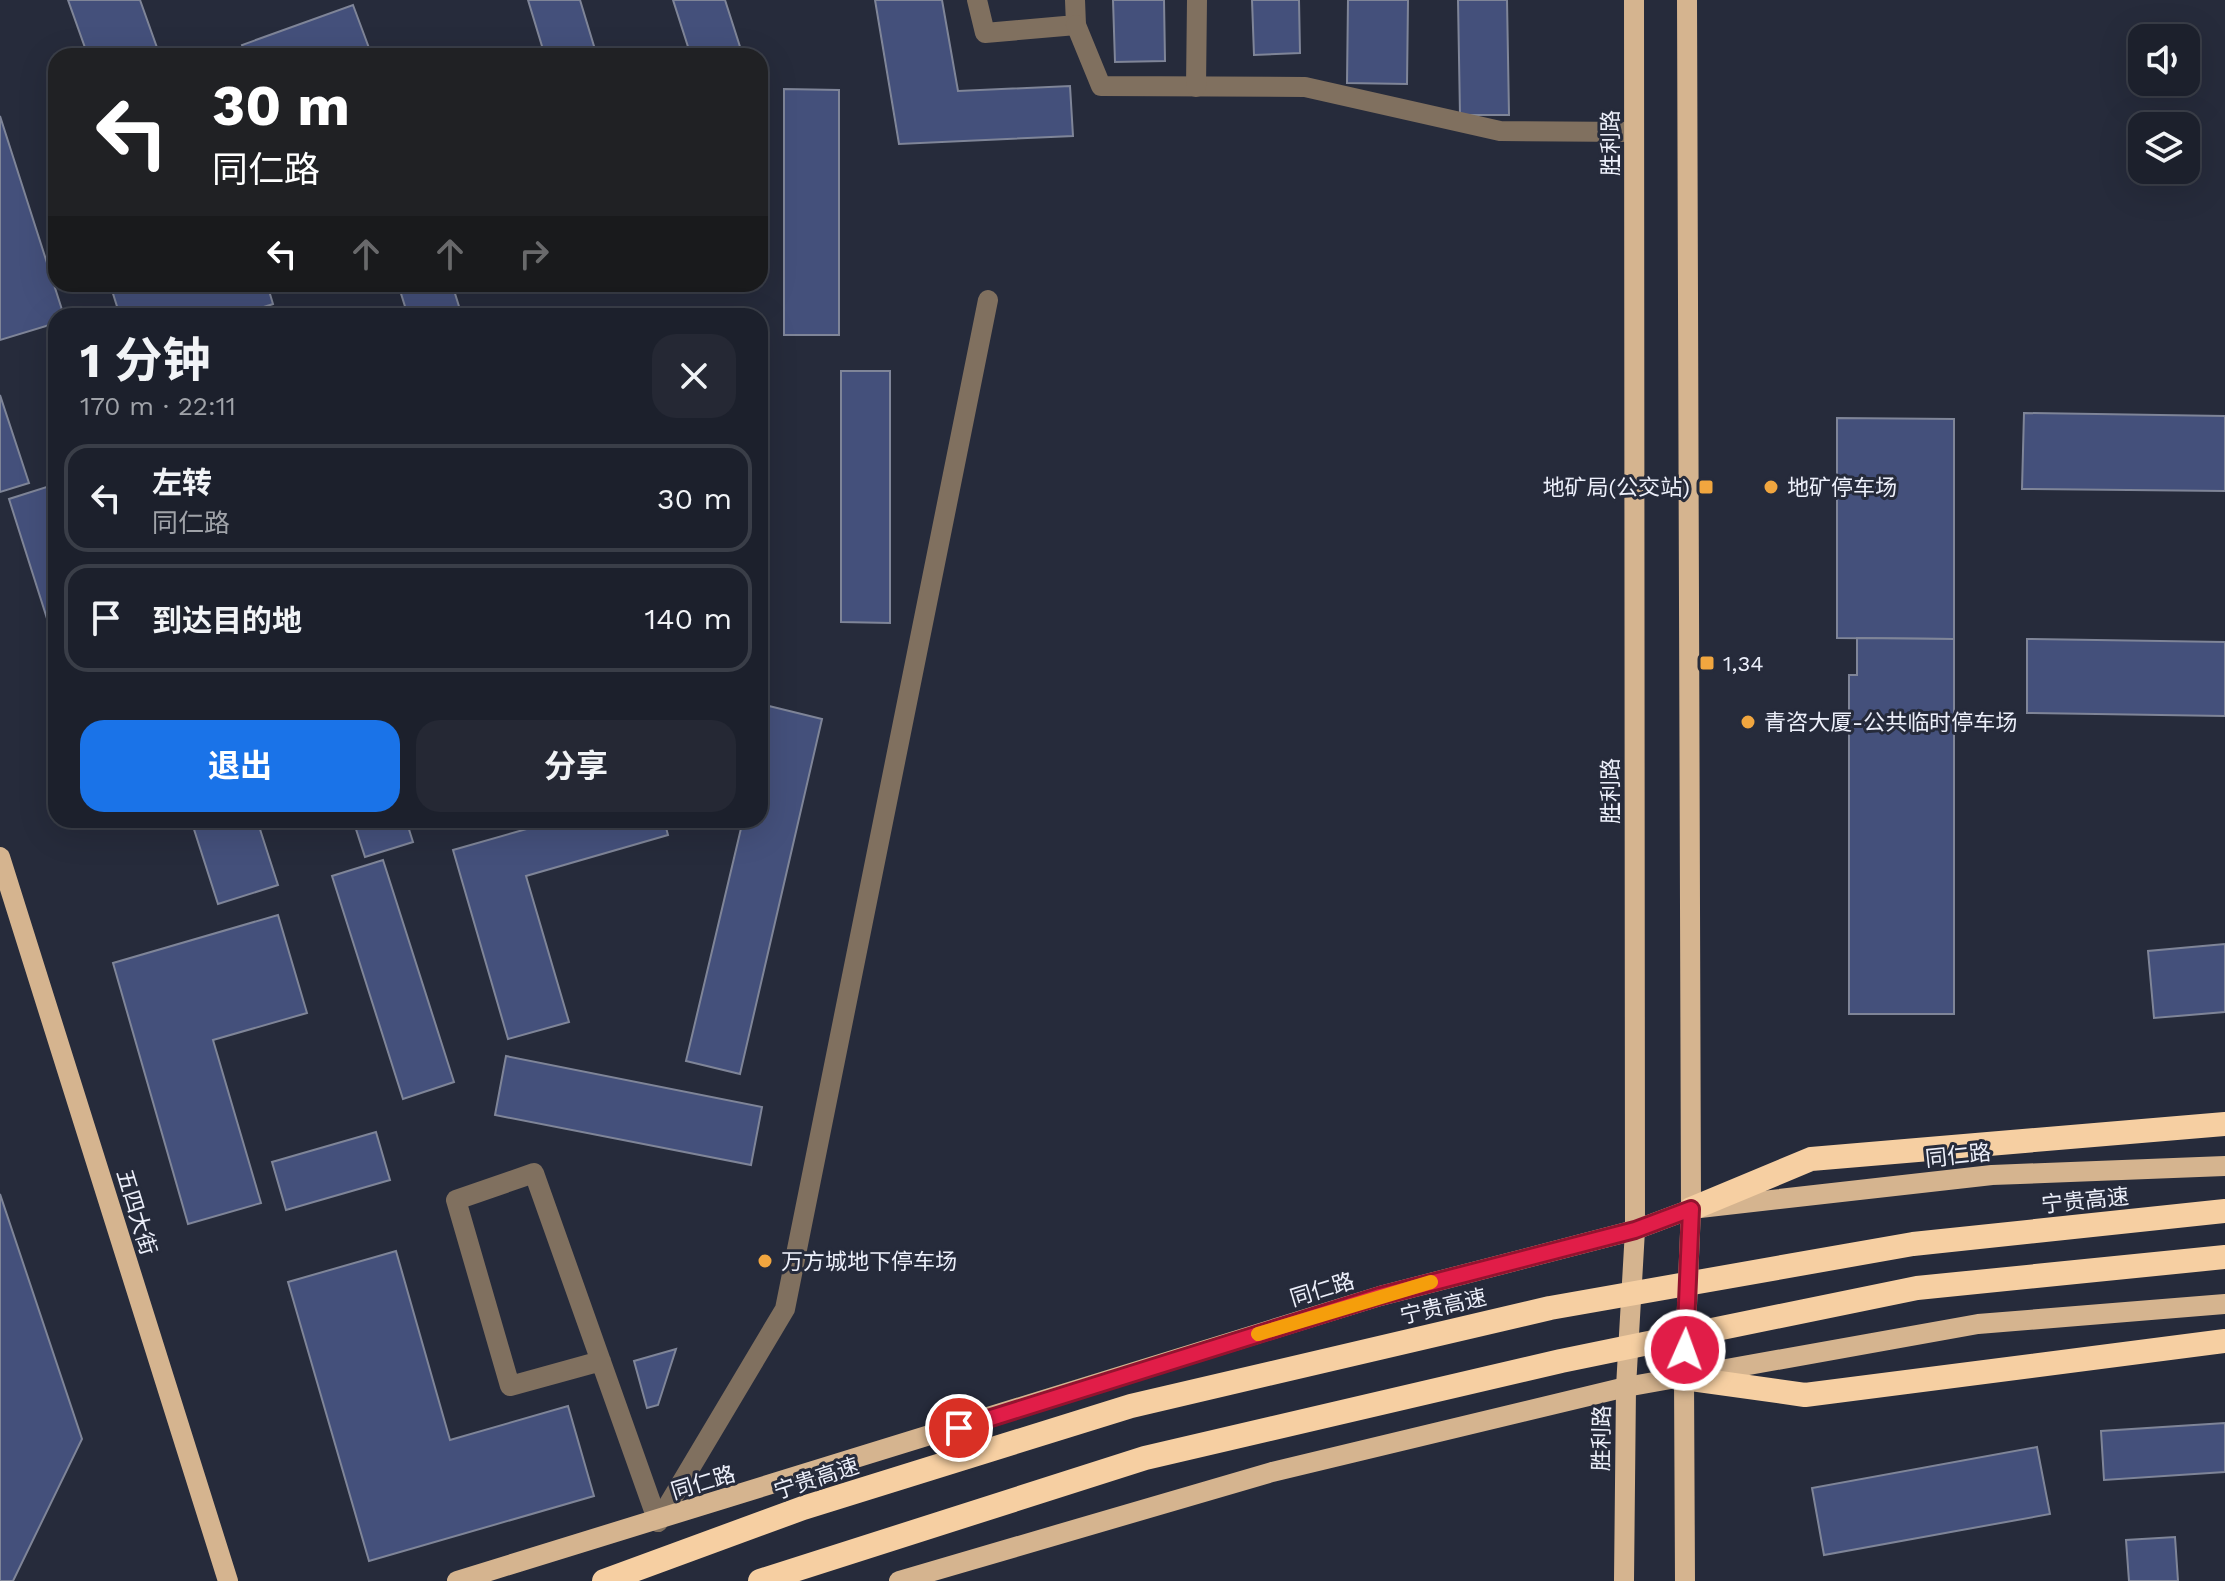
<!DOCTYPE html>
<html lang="zh">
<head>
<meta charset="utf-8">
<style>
  :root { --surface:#1c202c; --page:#252834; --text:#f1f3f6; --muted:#a0a3a9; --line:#3a3e48; --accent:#1a73e8 }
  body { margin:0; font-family:"Work Sans","Noto Sans SC",sans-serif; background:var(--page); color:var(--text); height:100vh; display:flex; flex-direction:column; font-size:30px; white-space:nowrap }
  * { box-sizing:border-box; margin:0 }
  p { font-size:26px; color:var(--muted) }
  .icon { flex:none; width:44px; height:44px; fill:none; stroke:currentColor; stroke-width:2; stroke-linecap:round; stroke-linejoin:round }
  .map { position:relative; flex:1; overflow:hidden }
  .side { position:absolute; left:48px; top:308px; width:720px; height:520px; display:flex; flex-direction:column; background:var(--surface); border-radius:24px; box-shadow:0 8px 32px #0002,0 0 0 2px var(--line) }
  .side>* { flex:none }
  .banner { position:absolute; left:48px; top:48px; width:720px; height:244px; border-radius:24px; box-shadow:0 8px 32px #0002,0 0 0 2px var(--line); background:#202124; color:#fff; overflow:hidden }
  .controls { position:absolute; left:2128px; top:24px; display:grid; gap:16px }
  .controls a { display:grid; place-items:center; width:72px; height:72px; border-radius:16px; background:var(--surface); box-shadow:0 8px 32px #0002,0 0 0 2px var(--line); font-size:40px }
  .pin { position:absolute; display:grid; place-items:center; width:68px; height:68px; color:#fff; margin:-34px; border:4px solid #fff; border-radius:50%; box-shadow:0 2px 8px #0007 }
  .me { position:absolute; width:88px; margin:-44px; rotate:2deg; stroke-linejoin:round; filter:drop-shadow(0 0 6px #0008) }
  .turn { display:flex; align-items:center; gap:28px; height:168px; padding:0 32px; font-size:36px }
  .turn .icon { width:104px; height:104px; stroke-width:2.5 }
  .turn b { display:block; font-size:56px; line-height:68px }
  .lanes { display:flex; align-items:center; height:76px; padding:0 32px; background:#0003; justify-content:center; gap:40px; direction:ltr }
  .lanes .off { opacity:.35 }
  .round { display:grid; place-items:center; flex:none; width:84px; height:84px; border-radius:24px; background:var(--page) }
  .summary { display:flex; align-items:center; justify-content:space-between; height:136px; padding:0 32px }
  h1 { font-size:48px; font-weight:700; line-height:60px }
  .button { display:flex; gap:16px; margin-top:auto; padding:16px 32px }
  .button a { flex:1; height:92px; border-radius:24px; background:var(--accent); color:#fff; font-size:32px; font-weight:700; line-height:92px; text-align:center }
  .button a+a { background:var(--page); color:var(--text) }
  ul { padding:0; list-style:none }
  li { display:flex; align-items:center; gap:24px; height:108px; margin:0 16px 12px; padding:0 16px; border:4px solid var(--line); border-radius:24px }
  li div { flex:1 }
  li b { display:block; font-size:30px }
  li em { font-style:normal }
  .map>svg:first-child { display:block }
  .building { fill:#44507b; stroke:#7f8598; stroke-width:2 }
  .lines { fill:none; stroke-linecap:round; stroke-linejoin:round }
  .minor { stroke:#80705f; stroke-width:20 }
  .major { stroke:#d5b48f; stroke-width:20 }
  .highway { stroke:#f6cfa2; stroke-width:24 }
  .route-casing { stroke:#92132f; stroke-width:20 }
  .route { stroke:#e11d48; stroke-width:14 }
  .slow { stroke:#f59e0b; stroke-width:14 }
  .poi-dot { fill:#f1a63f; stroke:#262b3b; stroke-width:3 }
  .labels { text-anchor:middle; stroke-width:6; stroke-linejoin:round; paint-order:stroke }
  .street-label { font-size:22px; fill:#eceffa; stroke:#262b3b }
  .poi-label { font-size:22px; fill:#eceffa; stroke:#262b3b; text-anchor:start }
</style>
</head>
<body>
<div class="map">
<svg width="2225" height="1581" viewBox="0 0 2225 1581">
  <rect width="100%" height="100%" fill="#262b3b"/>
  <g class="building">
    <polygon points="68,0 140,0 160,56 88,56"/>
    <polygon points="528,0 580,0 597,56 545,56"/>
    <polygon points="673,0 725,0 743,56 691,56"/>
    <polygon points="875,0 942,0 958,91 1070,86 1073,136 899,144"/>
    <polygon points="1113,0 1164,0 1165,61 1115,62"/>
    <polygon points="1252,0 1299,0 1300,53 1254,55"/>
    <polygon points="1348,0 1408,0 1407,84 1347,83"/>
    <polygon points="1458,0 1507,0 1509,115 1460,115"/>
    <polygon points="353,5 372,56 246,56 242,45"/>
    <polygon points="784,89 839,90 839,335 784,335"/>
    <polygon points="0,116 64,316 56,316 56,323 0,340"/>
    <polygon points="110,284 267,284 273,304 236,316 120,316"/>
    <polygon points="398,284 452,284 462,316 408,316"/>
    <polygon points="841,371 890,371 890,623 841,622"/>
    <polygon points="0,395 29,483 0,492"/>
    <polygon points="2024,413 2225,416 2225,491 2022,489"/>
    <polygon points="1837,418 1954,419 1954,639 1837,638"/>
    <polygon points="56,484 56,626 50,628 9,499"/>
    <polygon points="1857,638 1954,639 1954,1014 1849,1014 1849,675 1857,675"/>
    <polygon points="2027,639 2225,642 2225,716 2027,713"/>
    <polygon points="769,706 822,719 740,1074 686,1061 743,820 760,820 760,746"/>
    <polygon points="191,820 257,820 278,885 218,904"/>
    <polygon points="353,820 406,820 413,842 365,857"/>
    <polygon points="527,820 664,820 668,835 526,876 569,1022 508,1039 453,850 530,828"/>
    <polygon points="383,860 454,1082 403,1099 332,876"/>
    <polygon points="278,915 307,1013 213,1040 261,1203 188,1224 113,963"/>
    <polygon points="2225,944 2225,1012 2154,1018 2148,951"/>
    <polygon points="506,1056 762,1107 751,1165 495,1115"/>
    <polygon points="376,1132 390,1180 286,1210 272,1162"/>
    <polygon points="0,1194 82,1439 13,1581 0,1581"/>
    <polygon points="396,1251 450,1440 568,1406 594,1496 369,1561 288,1282"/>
    <polygon points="676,1349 658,1405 647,1408 634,1361"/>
    <polygon points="2225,1423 2225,1472 2104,1480 2101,1431"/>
    <polygon points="2037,1447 2050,1514 1824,1555 1812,1488"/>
    <polygon points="2175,1537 2178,1581 2129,1581 2126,1540"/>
  </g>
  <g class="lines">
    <g class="minor">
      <polyline points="977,0 985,33 1076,25 1075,0"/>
      <polyline points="1076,25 1101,86 1305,87 1500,131 1634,132"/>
      <polyline points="1196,87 1197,0"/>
      <polyline points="601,1361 510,1386 456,1200 534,1173 658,1522"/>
      <polyline points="658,1522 785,1309 988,300"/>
    </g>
    <g class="major">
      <polyline points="0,857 228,1581"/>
      <polyline points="457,1581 1380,1296 1635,1230 1691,1209 1992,1175 2225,1166"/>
      <polyline points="899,1581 1272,1472 1626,1387 1978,1324 2225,1304"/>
      <polyline points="1624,1581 1626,1387 1635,1230 1634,0"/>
      <polyline points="1685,1581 1684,1378 1691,1209 1687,0"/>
    </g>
    <g class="highway">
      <polyline points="1691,1209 1811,1159 2225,1124"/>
      <polyline points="1684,1378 1805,1395 2225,1341"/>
      <polyline points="604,1581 803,1508 1131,1406 1550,1308 1913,1244 2225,1211"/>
      <polyline points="760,1581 1145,1458 1561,1361 1917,1288 2225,1257"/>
    </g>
  </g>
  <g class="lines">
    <g class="route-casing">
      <polyline id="route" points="959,1428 1380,1296 1635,1230 1691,1209 1685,1350"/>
    </g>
    <use href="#route" class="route"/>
    <polyline class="slow" points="1258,1334 1431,1282"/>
  </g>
  <g class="poi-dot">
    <rect x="1698" y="479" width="16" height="16" rx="4"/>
    <circle cx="1771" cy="487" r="8"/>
    <rect x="1699" y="655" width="16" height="16" rx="4"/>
    <circle cx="1748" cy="722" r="8"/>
    <circle cx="765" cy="1261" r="8"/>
  </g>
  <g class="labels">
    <g class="street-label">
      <text transform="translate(1610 143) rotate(-90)" y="8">胜利路</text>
      <text transform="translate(1610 791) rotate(-90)" y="8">胜利路</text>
      <text transform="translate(1958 1155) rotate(-6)" y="8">同仁路</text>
      <text transform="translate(2085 1200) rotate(-6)" y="8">宁贵高速</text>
      <text transform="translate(137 1212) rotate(73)" y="8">五四大街</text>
      <text transform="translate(1322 1289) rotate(-17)" y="8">同仁路</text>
      <text transform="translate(1443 1306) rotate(-13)" y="8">宁贵高速</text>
      <text transform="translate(1601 1438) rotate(-89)" y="8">胜利路</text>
      <text transform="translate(816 1478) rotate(-18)" y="8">宁贵高速</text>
      <text transform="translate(703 1482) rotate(-17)" y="8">同仁路</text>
    </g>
    <g class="poi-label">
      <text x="1690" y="495" text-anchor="end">地矿局(公交站)</text>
      <text x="1787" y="495">地矿停车场</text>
      <text x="1723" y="671">1,34</text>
      <text x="1764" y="730">青咨大厦-公共临时停车场</text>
      <text x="781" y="1269">万方城地下停车场</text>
    </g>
  </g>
</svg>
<div class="controls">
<a><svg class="icon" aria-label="sound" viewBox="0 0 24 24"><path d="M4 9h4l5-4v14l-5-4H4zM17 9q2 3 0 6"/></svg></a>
<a><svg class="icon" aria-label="layers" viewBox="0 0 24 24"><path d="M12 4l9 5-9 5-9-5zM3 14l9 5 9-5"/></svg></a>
</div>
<div class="pin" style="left:959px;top:1428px;background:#d93025"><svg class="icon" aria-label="arrive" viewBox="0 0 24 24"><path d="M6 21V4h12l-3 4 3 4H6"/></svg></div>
<svg class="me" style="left:1685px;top:1350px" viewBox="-20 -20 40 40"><circle r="17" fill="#e11d48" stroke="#fff" stroke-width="3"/><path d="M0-11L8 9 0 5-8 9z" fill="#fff"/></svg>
<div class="banner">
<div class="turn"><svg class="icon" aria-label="left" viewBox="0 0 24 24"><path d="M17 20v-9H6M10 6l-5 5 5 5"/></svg><div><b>30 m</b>同仁路</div></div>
<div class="lanes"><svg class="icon" aria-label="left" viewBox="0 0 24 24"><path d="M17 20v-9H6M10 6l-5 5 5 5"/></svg><svg class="icon off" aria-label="ahead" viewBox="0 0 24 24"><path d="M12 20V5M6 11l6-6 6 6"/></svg><svg class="icon off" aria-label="ahead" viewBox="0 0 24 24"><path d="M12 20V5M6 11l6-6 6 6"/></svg><svg class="icon off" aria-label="right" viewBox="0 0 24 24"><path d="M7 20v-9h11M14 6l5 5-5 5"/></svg></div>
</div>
<section class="side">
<div class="summary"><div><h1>1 分钟</h1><p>170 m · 22:11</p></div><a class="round"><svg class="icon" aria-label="close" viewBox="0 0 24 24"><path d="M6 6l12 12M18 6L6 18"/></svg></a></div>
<ul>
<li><svg class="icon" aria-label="left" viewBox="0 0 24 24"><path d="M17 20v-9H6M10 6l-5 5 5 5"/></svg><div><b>左转</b><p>同仁路</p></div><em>30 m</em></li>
<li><svg class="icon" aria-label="arrive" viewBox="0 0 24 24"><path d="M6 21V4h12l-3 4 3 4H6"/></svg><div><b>到达目的地</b></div><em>140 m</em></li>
</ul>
<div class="button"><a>退出</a><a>分享</a></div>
</section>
</div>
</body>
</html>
